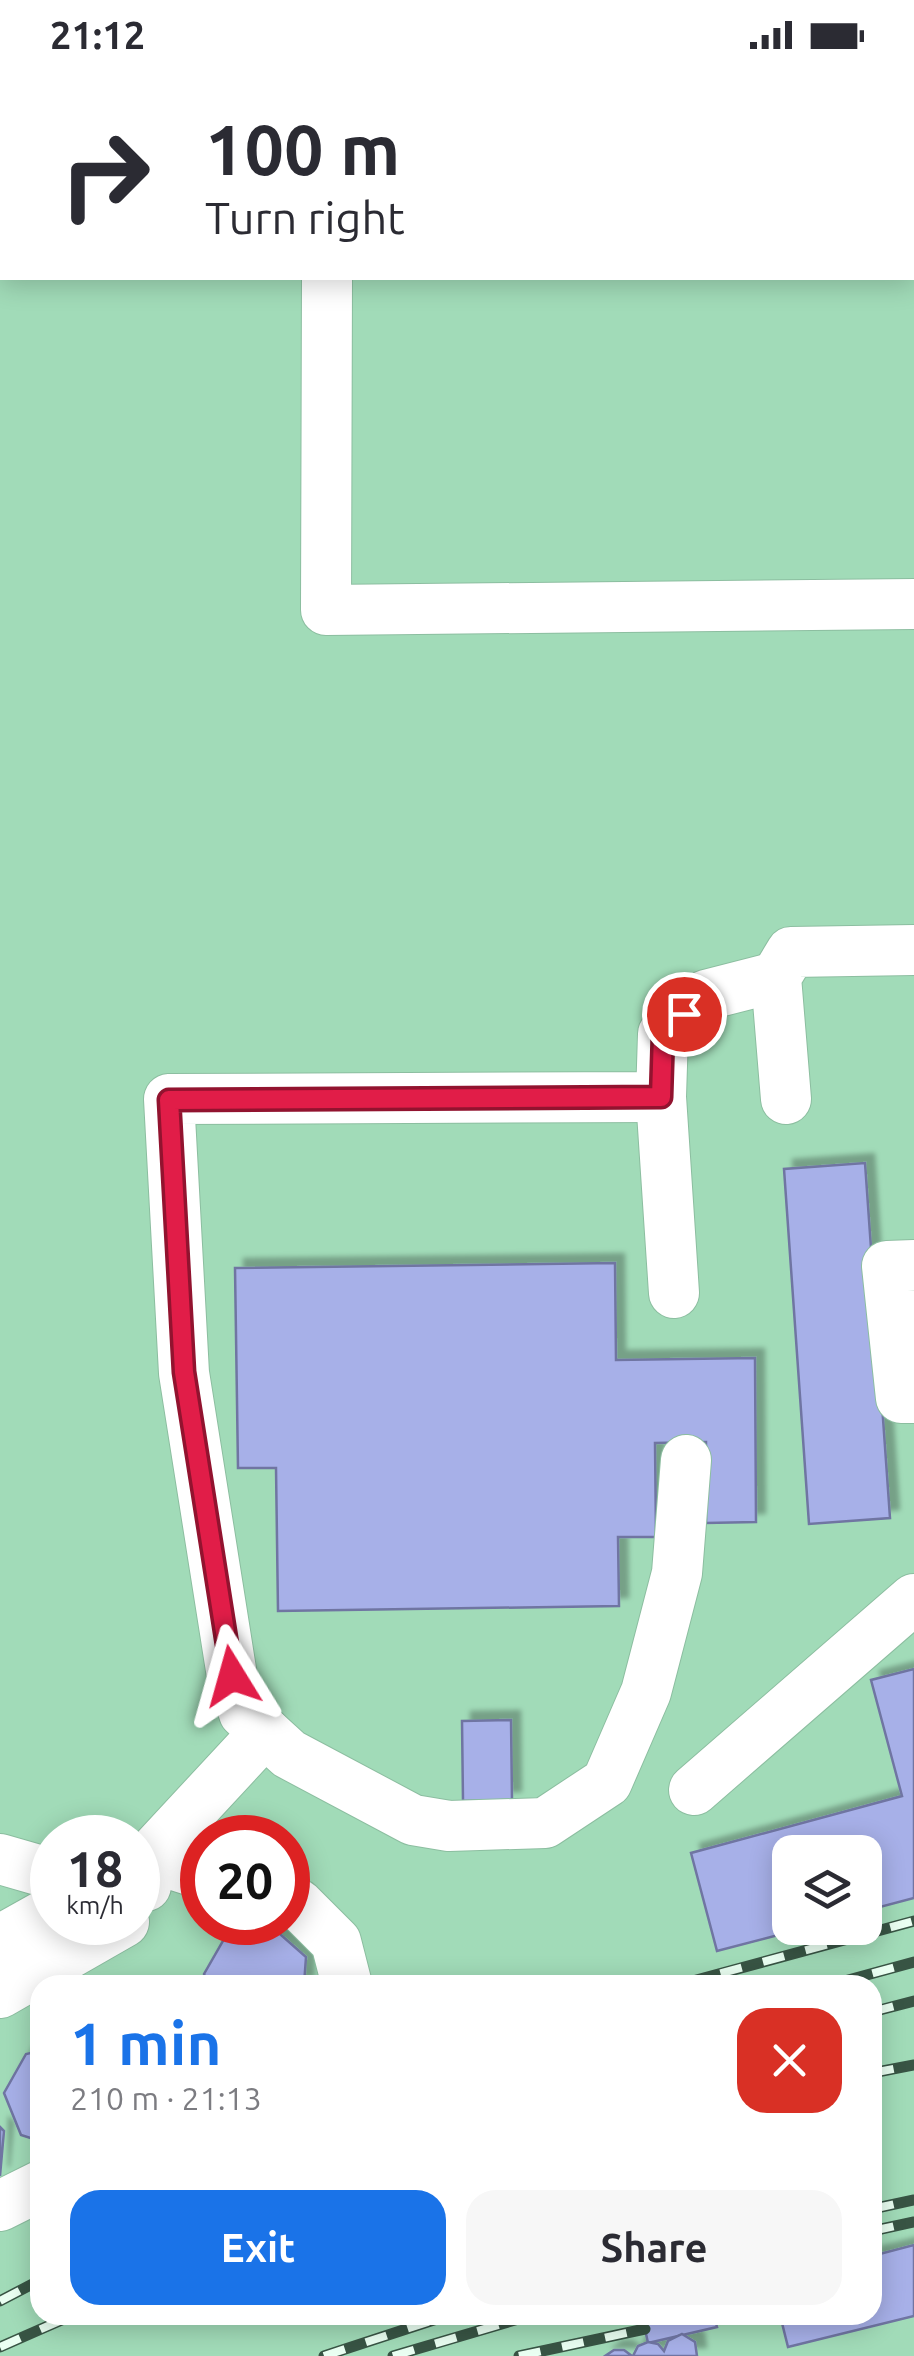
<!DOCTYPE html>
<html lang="en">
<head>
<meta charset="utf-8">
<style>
  :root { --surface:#fff; --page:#f7f7f7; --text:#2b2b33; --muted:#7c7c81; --accent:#1a73e8 }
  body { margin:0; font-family:Ubuntu,sans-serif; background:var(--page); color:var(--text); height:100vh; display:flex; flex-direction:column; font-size:38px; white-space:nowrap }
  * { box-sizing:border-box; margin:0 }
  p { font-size:32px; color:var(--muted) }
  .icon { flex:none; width:55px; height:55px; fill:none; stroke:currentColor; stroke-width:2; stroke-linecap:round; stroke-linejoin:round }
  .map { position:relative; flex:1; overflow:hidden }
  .drawer { position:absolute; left:30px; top:1905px; width:852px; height:350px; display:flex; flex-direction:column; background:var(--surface); border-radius:30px; box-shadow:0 5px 25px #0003 }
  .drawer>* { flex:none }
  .guide { position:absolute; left:0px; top:0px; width:915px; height:210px; box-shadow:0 5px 25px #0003; background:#fff; color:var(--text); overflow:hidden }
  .buttons { position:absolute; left:772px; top:1765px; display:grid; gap:20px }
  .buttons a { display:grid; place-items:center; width:110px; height:110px; border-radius:20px; background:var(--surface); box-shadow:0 5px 25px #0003; font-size:50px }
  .speed { position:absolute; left:30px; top:1745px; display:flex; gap:20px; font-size:50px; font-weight:700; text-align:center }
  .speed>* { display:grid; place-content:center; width:130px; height:130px; border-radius:50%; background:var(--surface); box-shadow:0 5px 25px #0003; line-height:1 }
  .speed small { font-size:25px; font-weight:400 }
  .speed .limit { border:15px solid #d22; background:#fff; color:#111 }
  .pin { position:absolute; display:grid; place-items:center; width:85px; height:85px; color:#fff; margin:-42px; border:5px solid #fff; border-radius:50%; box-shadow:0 2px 10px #0007 }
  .me { position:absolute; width:110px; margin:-55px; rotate:352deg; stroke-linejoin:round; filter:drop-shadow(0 0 8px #0008) }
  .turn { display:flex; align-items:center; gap:35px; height:210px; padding:0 40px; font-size:45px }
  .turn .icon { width:130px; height:130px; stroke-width:2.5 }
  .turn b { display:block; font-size:70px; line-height:85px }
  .round { display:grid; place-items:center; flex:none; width:105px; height:105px; border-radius:30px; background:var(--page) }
  .summary { display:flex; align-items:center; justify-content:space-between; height:170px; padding:0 40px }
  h1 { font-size:60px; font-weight:700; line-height:75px; color:var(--accent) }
  .primary-button { display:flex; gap:20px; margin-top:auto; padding:20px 40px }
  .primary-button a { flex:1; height:115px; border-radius:30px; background:var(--accent); color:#fff; font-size:40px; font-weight:700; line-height:115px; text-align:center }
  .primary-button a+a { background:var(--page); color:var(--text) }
  .status { display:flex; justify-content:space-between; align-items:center; height:70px; padding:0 50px; background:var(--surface); direction:ltr }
  .status svg { height:28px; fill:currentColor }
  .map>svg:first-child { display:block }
  .built { fill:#a1dbb8; fill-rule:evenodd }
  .building { fill:#a7b0e8; stroke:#6f75a2; stroke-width:2.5; filter:url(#shadow) }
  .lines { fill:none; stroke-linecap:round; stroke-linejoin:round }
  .minor-casing { stroke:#8cbea0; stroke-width:52 }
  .minor { stroke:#fff; stroke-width:50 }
  .rail-casing { stroke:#385444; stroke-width:11 }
  .rail { stroke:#eafff2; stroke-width:8; stroke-dasharray:22; stroke-linecap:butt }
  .route-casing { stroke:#92132f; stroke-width:25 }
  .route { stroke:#e11d48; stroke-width:18 }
</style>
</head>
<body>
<div class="status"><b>21:12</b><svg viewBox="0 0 49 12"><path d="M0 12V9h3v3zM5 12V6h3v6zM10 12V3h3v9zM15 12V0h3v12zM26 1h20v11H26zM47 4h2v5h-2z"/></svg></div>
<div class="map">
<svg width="914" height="2286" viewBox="0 0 914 2286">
  <defs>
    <filter id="shadow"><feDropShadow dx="9" dy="-9" stdDeviation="2.5" flood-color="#0004"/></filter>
  </defs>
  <rect width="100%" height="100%" fill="#b2e6c6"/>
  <path class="built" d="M 0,0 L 914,0 L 914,2286 L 0,2286 ZM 2,2 L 912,2 L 912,208 L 2,208 ZM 52,1768 L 138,1768 L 138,1852 L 52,1852 ZM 202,1768 L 288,1768 L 288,1852 L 202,1852 ZM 790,1782 L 865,1782 L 865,1858 L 790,1858 ZM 40,1915 L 872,1915 L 872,2245 L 40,2245 Z"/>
  <g class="building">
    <polygon points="865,1093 890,1448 809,1454 784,1099"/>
    <polygon points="615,1193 616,1290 755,1288 756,1452 706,1453 706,1372 655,1373 656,1467 618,1467 619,1536 278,1541 276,1398 238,1398 235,1198"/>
    <polygon points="914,1599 914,1828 865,1841 865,1782 790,1782 790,1858 805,1858 717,1881 691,1783 902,1726 871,1610"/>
    <polygon points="511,1650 512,1730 463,1731 462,1651"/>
    <polygon points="272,1857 306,1887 304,1915 209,1915 204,1904 227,1864"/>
    <polygon points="40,1981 40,2071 21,2065 4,2023 26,1984"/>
    <polygon points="0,2057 4,2061 0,2106"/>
    <polygon points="914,2175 914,2246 788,2277 780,2245 872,2245 872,2186"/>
    <polygon points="642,2245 714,2245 717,2257 648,2273"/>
    <polygon points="682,2264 695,2272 697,2286 633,2286 638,2276 648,2272 658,2274 664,2281 668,2271"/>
    <polygon points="614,2280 624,2280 632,2286 605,2286"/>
  </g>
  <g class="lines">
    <g class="minor-casing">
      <g id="minor">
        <polyline points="327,2 327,0"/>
        <polyline points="327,208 326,540 914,534"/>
        <polyline points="661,1027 674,1223"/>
        <polyline points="786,1029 776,907 791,882 914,880"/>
        <polyline points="914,1195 887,1196 901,1328 914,1328"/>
        <polyline points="686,1390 677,1503 646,1622 607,1712 545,1753 449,1756 413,1750 289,1684 244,1643 232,1606 184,1303 169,1029 661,1027 663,964 706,925 776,907"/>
        <polyline points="694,1720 914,1529"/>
        <polyline points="0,1789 52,1804"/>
        <polyline points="138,1794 149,1787 265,1662"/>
        <polyline points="146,1816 149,1787 202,1804"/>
        <polyline points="288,1831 298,1834 336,1872 347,1915"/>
        <polyline points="0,1870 52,1841"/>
        <polyline points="0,1923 124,1852"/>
        <polyline points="0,2136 40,2116"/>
      </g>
    </g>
    <use href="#minor" class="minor"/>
    <g class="rail-casing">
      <g id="rail">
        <polyline points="678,1915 914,1851"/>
        <polyline points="830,1915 914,1892"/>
        <polyline points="872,1942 914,1931"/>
        <polyline points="872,2003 914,1995"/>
        <polyline points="872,2139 914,2130"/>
        <polyline points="872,2161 914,2152"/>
        <polyline points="0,2231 40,2210"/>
        <polyline points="0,2277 73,2245"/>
        <polyline points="324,2286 449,2245"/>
        <polyline points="393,2286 532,2245"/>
        <polyline points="519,2286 645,2259"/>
      </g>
    </g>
    <use href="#rail" class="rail"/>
  </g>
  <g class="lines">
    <g class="route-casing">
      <polyline id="route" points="232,1606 184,1302 169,1030 661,1027 663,964 684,944"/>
    </g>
    <use href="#route" class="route"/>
  </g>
</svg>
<div class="buttons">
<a><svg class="icon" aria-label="layers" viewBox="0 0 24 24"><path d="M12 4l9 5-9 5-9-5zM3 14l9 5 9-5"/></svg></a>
</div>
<div class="speed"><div>18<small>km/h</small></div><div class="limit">20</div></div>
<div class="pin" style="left:684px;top:944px;background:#d93025"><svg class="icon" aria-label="arrive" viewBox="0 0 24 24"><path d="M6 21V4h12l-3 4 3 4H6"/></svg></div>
<svg class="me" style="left:232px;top:1606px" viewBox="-20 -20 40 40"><path d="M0-17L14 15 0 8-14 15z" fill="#e11d48" stroke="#fff" stroke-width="4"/></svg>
<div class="guide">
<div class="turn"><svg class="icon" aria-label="right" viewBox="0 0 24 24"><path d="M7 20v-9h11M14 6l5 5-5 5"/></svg><div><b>100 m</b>Turn right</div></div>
</div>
<section class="drawer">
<div class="summary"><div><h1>1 min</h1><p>210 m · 21:13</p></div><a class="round" style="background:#d93025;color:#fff"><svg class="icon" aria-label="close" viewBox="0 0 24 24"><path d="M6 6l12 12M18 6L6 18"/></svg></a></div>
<div class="primary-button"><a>Exit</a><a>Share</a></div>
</section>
</div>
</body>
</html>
